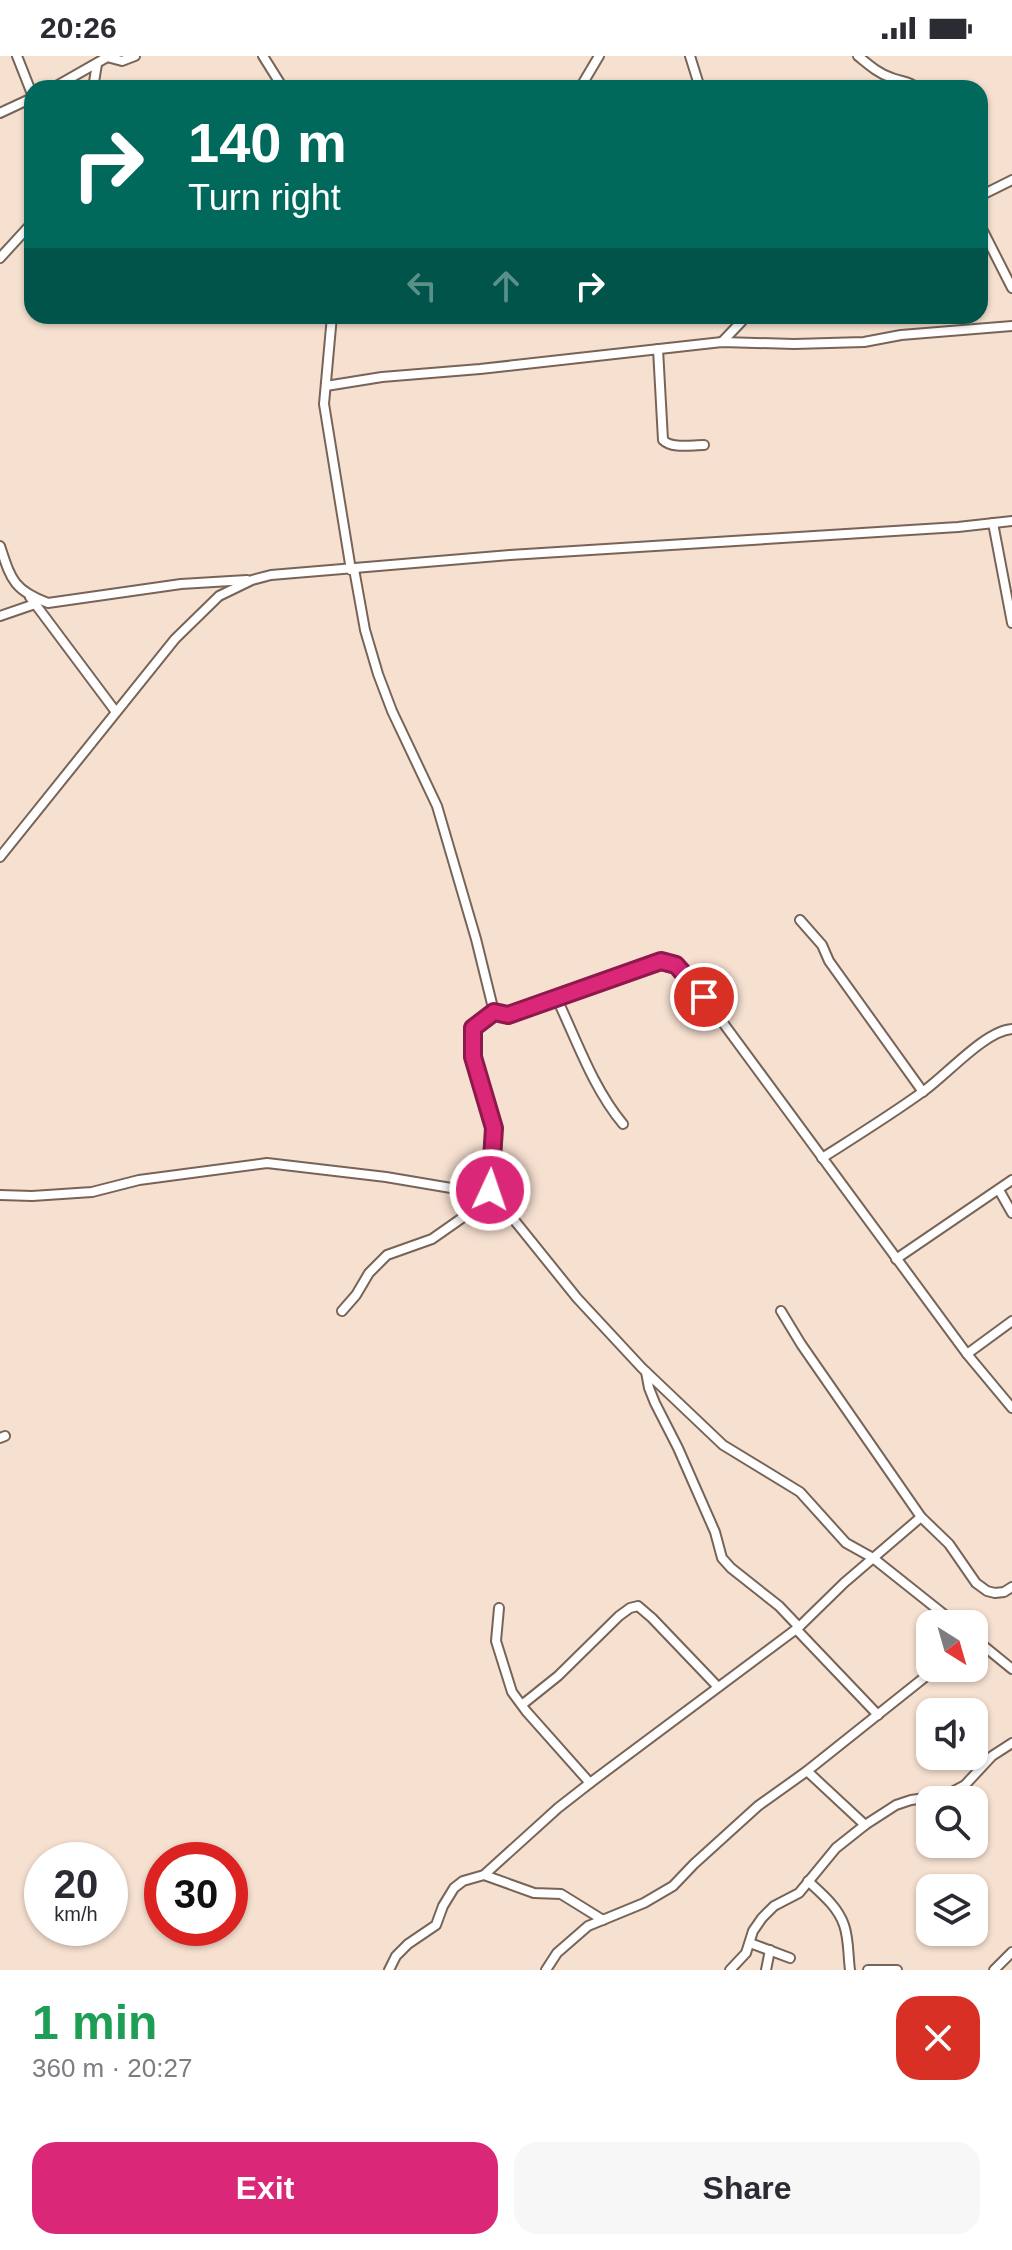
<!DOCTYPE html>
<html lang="en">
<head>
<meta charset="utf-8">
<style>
  :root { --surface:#fff; --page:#f7f7f7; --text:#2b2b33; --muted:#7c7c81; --accent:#db2777 }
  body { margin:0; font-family:Arial,sans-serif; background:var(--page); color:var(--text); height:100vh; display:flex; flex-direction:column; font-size:30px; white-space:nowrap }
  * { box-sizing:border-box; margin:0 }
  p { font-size:26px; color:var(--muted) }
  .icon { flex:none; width:44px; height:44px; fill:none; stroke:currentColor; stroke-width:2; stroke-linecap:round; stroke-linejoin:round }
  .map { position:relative; height:1914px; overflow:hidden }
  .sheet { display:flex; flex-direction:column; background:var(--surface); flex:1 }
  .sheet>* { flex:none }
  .top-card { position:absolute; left:24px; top:24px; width:964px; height:244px; border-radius:24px; box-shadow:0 2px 6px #0004; background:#00695c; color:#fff; overflow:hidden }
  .needle { width:52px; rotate:143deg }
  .tools { position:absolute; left:916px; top:1554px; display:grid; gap:16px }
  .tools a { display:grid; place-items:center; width:72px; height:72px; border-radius:16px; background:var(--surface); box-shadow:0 2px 6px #0004; font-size:40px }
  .speed { position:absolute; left:24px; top:1786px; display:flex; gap:16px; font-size:40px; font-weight:700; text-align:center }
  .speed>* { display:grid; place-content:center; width:104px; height:104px; border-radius:50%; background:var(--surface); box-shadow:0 2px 6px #0004; line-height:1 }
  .speed small { font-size:20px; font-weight:400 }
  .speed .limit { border:12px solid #d22; background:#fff; color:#111 }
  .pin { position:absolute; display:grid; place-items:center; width:68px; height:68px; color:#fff; margin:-34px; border:4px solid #fff; border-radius:50%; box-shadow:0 2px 8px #0007 }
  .me { position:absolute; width:88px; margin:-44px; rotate:3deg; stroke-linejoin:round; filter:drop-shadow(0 0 6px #0008) }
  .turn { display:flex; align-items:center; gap:28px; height:168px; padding:0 32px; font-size:36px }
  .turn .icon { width:104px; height:104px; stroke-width:2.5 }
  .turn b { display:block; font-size:56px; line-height:68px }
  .lanes { display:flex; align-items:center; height:76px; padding:0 32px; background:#0003; justify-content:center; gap:40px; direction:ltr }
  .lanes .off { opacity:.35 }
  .round { display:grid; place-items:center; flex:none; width:84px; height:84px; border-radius:24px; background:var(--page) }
  .overview { display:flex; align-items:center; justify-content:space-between; height:136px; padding:0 32px }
  h1 { font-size:48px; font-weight:700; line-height:60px; color:#1e9e55 }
  .primary-button { display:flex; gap:16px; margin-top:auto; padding:16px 32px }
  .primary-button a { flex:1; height:92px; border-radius:24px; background:var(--accent); color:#fff; font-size:32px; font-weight:700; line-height:92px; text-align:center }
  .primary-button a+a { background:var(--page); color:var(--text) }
  .status { display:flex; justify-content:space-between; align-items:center; height:56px; padding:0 40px; background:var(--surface); direction:ltr }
  .status svg { height:22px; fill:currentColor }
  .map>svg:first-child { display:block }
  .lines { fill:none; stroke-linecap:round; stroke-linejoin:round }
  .minor-casing { stroke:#786457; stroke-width:12 }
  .minor { stroke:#fff; stroke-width:8 }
  .route-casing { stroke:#8e194d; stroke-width:20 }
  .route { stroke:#db2777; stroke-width:14 }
</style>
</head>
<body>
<div class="status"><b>20:26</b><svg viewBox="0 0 49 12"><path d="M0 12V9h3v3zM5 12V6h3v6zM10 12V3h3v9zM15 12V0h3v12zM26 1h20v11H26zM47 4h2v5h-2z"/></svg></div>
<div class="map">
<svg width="1012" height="1914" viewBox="0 0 1012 1914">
  <rect width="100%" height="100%" fill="#f6e0d0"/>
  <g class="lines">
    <g class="minor-casing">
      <g id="minor">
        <polyline points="17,0 32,38"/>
        <polyline points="263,0 283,32"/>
        <polyline points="690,0 700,32"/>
        <path d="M 858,0 C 869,9 879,18 892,22 C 902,26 909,25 917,32"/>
        <polyline points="107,1 122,5 135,0"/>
        <polyline points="53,32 109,0"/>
        <polyline points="93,32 97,8"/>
        <polyline points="580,32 599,0"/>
        <polyline points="0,57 32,42"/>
        <polyline points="980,140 1012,124"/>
        <polyline points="980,169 1012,232"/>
        <polyline points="0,202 32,167"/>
        <polyline points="332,260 324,348 351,514"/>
        <polyline points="722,286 742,265 744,260"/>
        <path d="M 658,293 L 663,384 C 672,393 691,389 704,389"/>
        <polyline points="326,330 382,321 480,313 722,286 794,288 864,286 901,279 1012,270"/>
        <polyline points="993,467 1012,567"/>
        <path d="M 0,490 C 11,523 13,534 48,547 L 181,528 L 247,524"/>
        <polyline points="354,513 365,574 378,618 392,655 437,750 476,883 494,956 508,959 661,905 676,909 704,941 967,1298 1012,1352"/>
        <polyline points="30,541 116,656"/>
        <polyline points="0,560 35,548"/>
        <polyline points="0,801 175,583 219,540 252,524 271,519 510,499 958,471 1012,465"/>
        <polyline points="800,864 822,889 829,905 923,1036"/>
        <path d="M 557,943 C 577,985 593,1032 623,1068"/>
        <path d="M 822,1102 C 855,1081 889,1060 921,1037 C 945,1021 984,975 1012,973"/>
        <polyline points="999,1134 1012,1157"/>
        <polyline points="0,1139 32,1140 92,1136 139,1124 267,1107 386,1121 457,1133 490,1134 577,1242 642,1312 723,1389 800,1436 846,1487 873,1502 956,1568"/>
        <polyline points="896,1203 1012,1124"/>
        <polyline points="342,1255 356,1239 369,1217 387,1199 432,1183 472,1155 490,1134 494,1072 473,1001 473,972 494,956"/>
        <polyline points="781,1255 801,1288 921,1461 949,1488 976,1527 987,1535 995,1537 1004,1536 1012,1531"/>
        <polyline points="967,1298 1012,1265"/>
        <polyline points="646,1316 649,1332 655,1347 678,1392 715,1476 722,1502 731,1512 779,1550 799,1571"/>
        <polyline points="0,1382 5,1380"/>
        <polyline points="499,1552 496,1585 512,1636 526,1655 590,1727"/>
        <polyline points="796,1573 878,1659"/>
        <polyline points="974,1582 1012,1613"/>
        <polyline points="523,1648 558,1620 619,1560 630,1552 638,1550 652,1562 718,1631"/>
        <polyline points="807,1715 865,1769"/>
        <polyline points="484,1819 534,1837 561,1838 603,1864"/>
        <path d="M 808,1825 C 822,1838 838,1851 844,1869 C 849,1883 848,1900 850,1914"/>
        <polyline points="750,1887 790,1902"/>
        <polyline points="389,1914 396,1900 408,1888 436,1869 443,1850 454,1832 463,1825 484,1819 558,1752 590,1727 799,1571 844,1527 921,1461"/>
        <polyline points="546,1914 557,1897 588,1870 644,1847 673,1830 694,1808 758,1750 807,1715 925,1621"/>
        <polyline points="730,1914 746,1897 753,1875 762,1862 774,1850 799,1837 836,1792 865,1769 896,1749 911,1744 939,1740 952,1736 965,1729 992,1700 1012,1687"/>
        <polyline points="766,1914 770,1894"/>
        <polyline points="868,1914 897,1914"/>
        <polyline points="994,1914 1012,1896"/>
      </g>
    </g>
    <use href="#minor" class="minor"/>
  </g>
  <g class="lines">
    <g class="route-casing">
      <polyline id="route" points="490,1134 494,1072 473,1001 473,972 494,956 508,959 661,905 676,909 704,941"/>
    </g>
    <use href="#route" class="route"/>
  </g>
</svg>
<div class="tools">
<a><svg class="needle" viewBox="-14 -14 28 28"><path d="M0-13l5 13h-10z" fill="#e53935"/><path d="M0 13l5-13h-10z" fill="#7c7c81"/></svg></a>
<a><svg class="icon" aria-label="sound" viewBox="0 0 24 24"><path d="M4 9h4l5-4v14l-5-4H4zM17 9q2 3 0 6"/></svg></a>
<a><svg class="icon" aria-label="search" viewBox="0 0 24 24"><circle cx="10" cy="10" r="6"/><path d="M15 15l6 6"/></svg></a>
<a><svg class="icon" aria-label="layers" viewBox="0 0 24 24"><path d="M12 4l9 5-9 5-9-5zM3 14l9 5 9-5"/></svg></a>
</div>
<div class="speed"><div>20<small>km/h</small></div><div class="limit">30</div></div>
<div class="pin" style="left:704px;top:941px;background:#d93025"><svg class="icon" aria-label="arrive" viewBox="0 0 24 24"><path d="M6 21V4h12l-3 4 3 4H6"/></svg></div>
<svg class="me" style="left:490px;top:1134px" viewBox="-20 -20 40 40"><circle r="17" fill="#db2777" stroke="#fff" stroke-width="3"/><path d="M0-11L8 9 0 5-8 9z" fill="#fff"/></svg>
<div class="top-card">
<div class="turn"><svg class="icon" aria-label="right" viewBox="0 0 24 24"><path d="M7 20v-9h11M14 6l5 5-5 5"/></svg><div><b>140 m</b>Turn right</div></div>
<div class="lanes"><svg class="icon off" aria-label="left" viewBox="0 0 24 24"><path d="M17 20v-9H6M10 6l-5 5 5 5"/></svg><svg class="icon off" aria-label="ahead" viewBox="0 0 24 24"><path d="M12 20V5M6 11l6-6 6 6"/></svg><svg class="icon" aria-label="right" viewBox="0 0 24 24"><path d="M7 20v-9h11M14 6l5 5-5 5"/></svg></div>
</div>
</div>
<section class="sheet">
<div class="overview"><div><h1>1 min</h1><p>360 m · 20:27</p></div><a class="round" style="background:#d93025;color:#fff"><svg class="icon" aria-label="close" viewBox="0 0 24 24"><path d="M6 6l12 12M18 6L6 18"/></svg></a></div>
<div class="primary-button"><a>Exit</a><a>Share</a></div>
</section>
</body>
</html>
